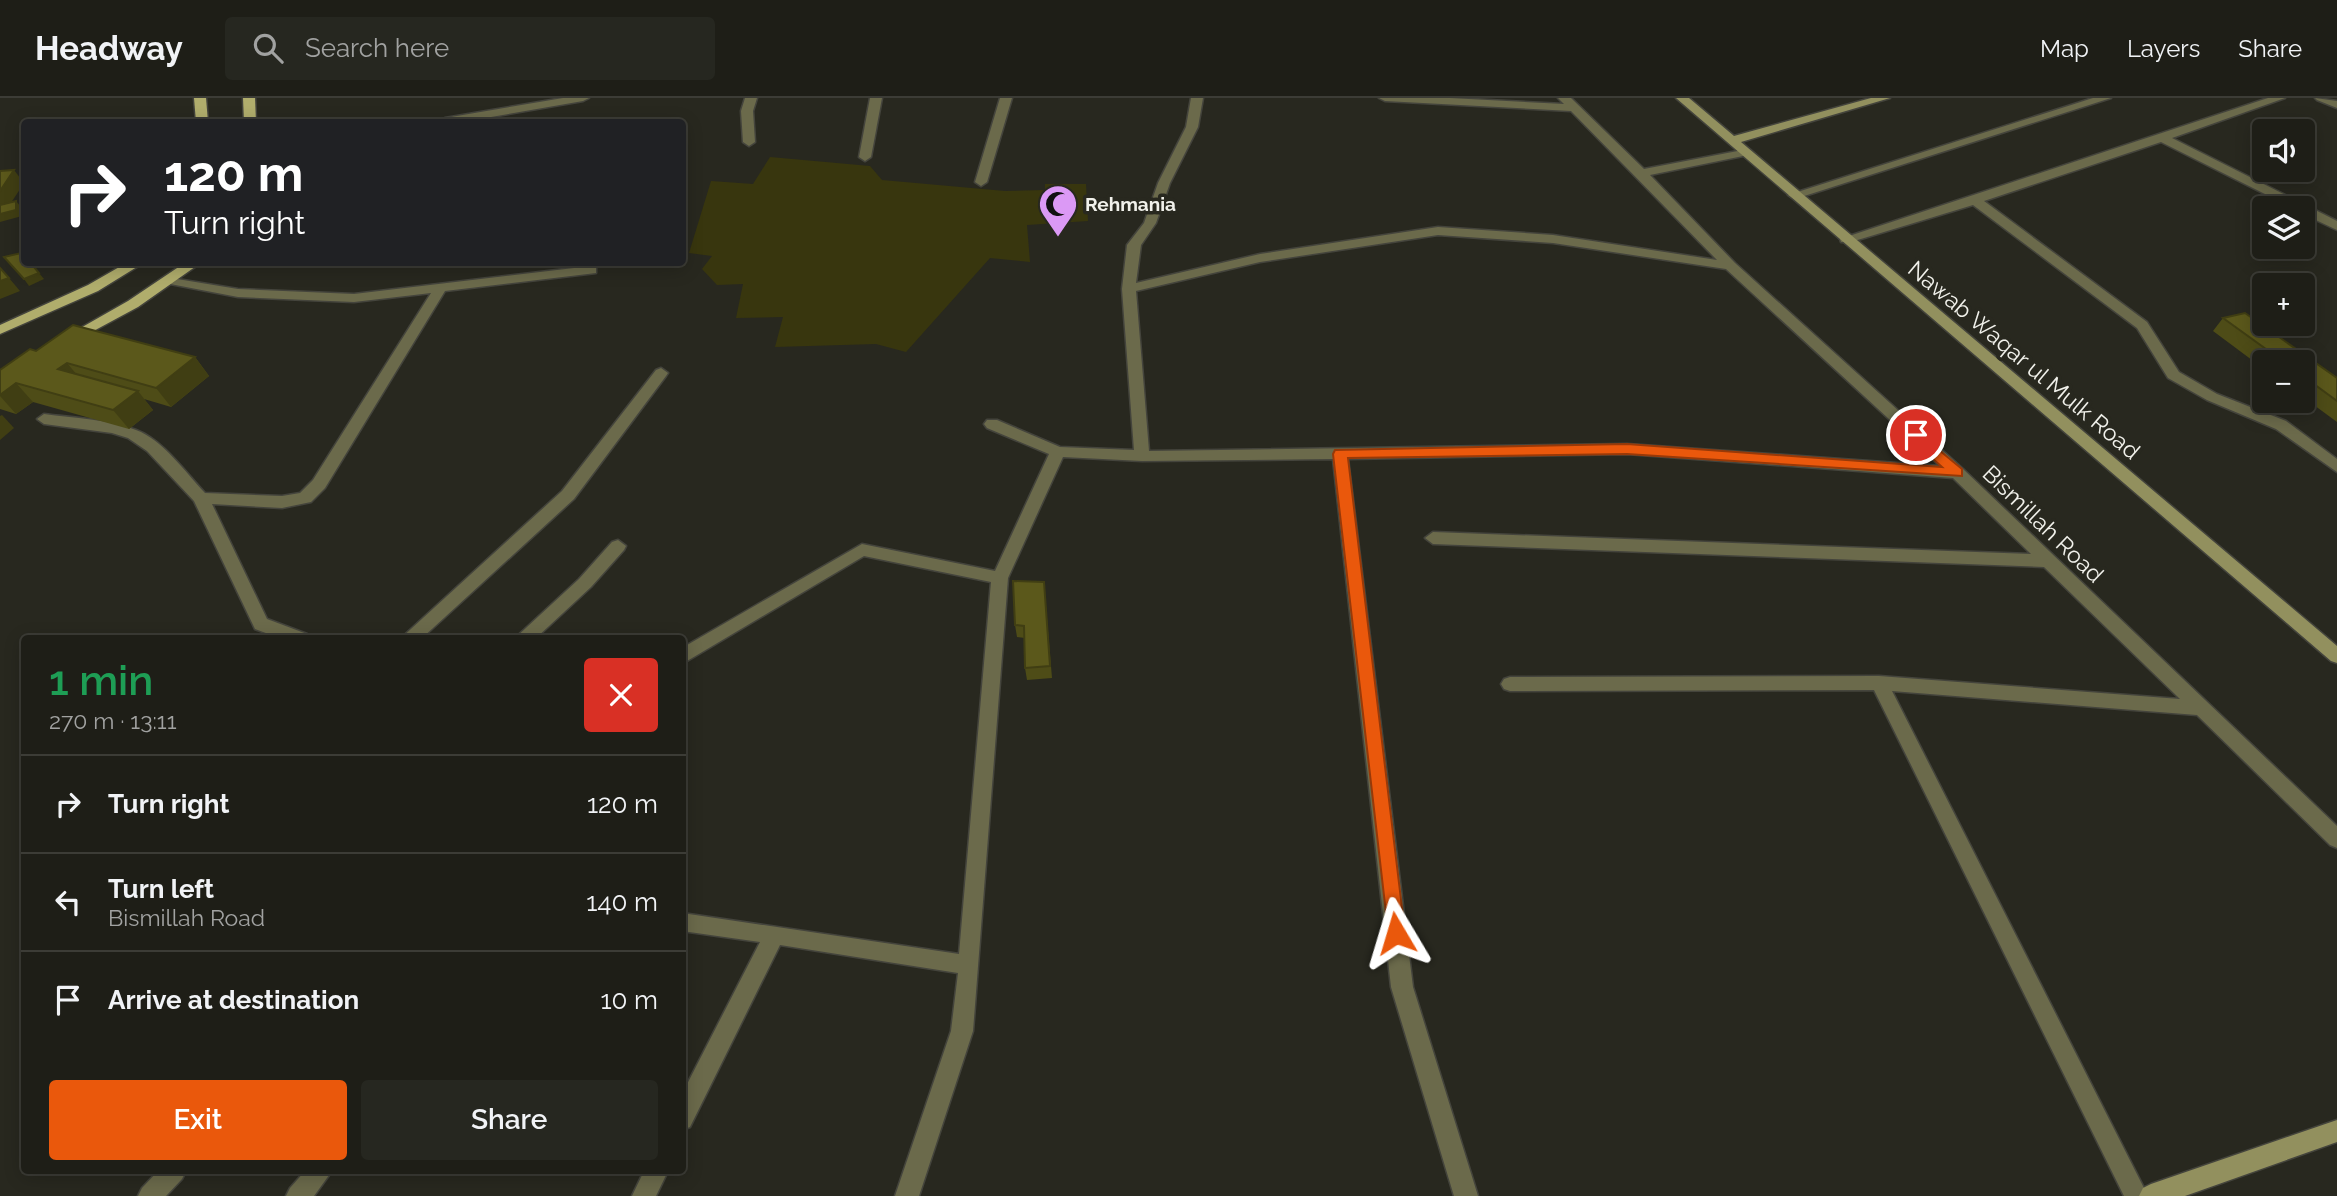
<!DOCTYPE html>
<html lang="en">
<head>
<meta charset="utf-8">
<style>
  :root { --surface:#1e1e17; --page:#262720; --text:#f1f3f6; --muted:#a1a2a1; --line:#3c3c36; --accent:#ea580c }
  body { margin:0; font-family:Raleway,sans-serif; background:var(--page); color:var(--text); height:100vh; display:flex; flex-direction:column; font-size:26px; white-space:nowrap }
  * { box-sizing:border-box; margin:0 }
  p { font-size:23px; color:var(--muted) }
  .icon { flex:none; width:38px; height:38px; fill:none; stroke:currentColor; stroke-width:2; stroke-linecap:round; stroke-linejoin:round }
  .map { position:relative; flex:1; overflow:hidden }
  .details { position:absolute; left:21px; top:537px; width:665px; height:539px; display:flex; flex-direction:column; background:var(--surface); border-radius:7px; box-shadow:0 4px 18px #0003,0 0 0 2px var(--line) }
  .details>* { flex:none }
  .banner { position:absolute; left:21px; top:21px; width:665px; height:147px; border-radius:7px; box-shadow:0 4px 18px #0003,0 0 0 2px var(--line); background:#202124; color:#fff; overflow:hidden }
  .tools { position:absolute; left:2252px; top:21px; display:grid; gap:14px }
  .tools a { display:grid; place-items:center; width:63px; height:63px; border-radius:7px; background:var(--surface); box-shadow:0 4px 18px #0003,0 0 0 2px var(--line); font-size:35px }
  .pin { position:absolute; display:grid; place-items:center; width:60px; height:60px; color:#fff; margin:-30px; border:4px solid #fff; border-radius:50%; box-shadow:0 2px 7px #0007 }
  .me { position:absolute; width:77px; margin:-38px; rotate:353deg; stroke-linejoin:round; filter:drop-shadow(0 0 5px #0008) }
  .turn { display:flex; align-items:center; gap:24px; height:147px; padding:0 28px; font-size:32px }
  .turn .icon { width:91px; height:91px; stroke-width:2.5 }
  .turn b { display:block; font-size:49px; line-height:60px }
  .round { display:grid; place-items:center; flex:none; width:74px; height:74px; border-radius:7px; background:var(--page) }
  .head { display:flex; align-items:center; justify-content:space-between; height:119px; padding:0 28px }
  h1 { font-size:42px; font-weight:600; line-height:52px; color:#1e9e55 }
  .cta { display:flex; gap:14px; margin-top:auto; padding:14px 28px }
  .cta a { flex:1; height:80px; border-radius:7px; background:var(--accent); color:#fff; font-size:28px; font-weight:600; line-height:80px; text-align:center }
  .cta a+a { background:var(--page); color:var(--text) }
  ul { padding:0; list-style:none }
  li { display:flex; align-items:center; gap:21px; height:98px; padding:0 28px; border-top:2px solid var(--line) }
  li div { flex:1 }
  li b { display:block; font-size:26px }
  li em { font-style:normal }
  header { display:flex; align-items:center; gap:42px; box-sizing:border-box; height:98px; padding:0 35px; background:var(--surface); border-bottom:2px solid var(--line) }
  header strong { font-size:33px }
  nav { display:flex; gap:38px; margin-inline-start:auto; font-size:24px }
  .search { width:490px; height:63px; background:var(--page); display:flex; align-items:center; gap:18px; box-sizing:border-box; padding:0 24px; border-radius:7px; color:var(--muted); font-size:26px }
  .map>svg:first-child { display:block }
  .green { fill:#38360e }
  .lines { fill:none; stroke-linecap:round; stroke-linejoin:round }
  .street-casing { stroke:#44443c; stroke-width:3 }
  .secondary-casing { stroke:#44443c; stroke-width:3 }
  .primary-casing { stroke:#44443c; stroke-width:3 }
  .street { fill:#6b6a4b; fill-rule:evenodd }
  .secondary { fill:#92905e; fill-rule:evenodd }
  .primary { fill:#b0ad6c; fill-rule:evenodd }
  .wall { fill:#4e4c17 }
  .shaded-wall { fill:#403e13 }
  .building { fill:#5b581b; stroke:#403e13; stroke-width:2 }
  .route { fill:#ea580c; stroke:#983908; stroke-width:2 }
  .labels { text-anchor:middle; stroke-width:7; stroke-linejoin:round; paint-order:stroke }
  .far-poi-label { font-size:19px; font-weight:bold; fill:#f1f1eb; stroke:#28281f; text-anchor:start }
  .street-label { font-size:23px; fill:#f1f1eb; stroke:#28281f }
</style>
</head>
<body>
<header>
<strong>Headway</strong>
<div class="search"><svg class="icon" aria-label="search" viewBox="0 0 24 24"><circle cx="10" cy="10" r="6"/><path d="M15 15l6 6"/></svg>Search here</div>
<nav><a>Map</a><a>Layers</a><a>Share</a></nav>
</header>
<div class="map">
<svg width="2337" height="1098" viewBox="0 0 2337 1098">
  <rect width="100%" height="100%" fill="#28281f"/>
  <polygon class="green" points="770,59 870,68 882,82 1005,93 1045,92 1045,86 1086,86 1088,123 1027,127 1030,164 990,160 906,254 876,246 775,249 783,219 736,220 743,186 717,187 702,171 712,158 689,155 711,83 753,86"/>
  <g class="lines">
    <g class="street-casing">
      <g id="street">
        <polygon points="563,0 589,0 583,3 462,24 439,24 445,20"/>
        <polygon points="745,0 757,0 753,13 755,44 749,48 743,44 741,13"/>
        <polygon points="870,0 882,0 871,59 865,63 859,59"/>
        <polygon points="1000,0 1012,0 987,84 981,88 975,84"/>
        <path d="M 1191,0 L 1203,0 L 1198,29 L 1170,85 L 1156,125 L 1141,147 L 1136,185 L 1260,156 L 1438,129 L 1553,137 L 1717,162 L 1571,13 L 1385,3 L 1379,0 L 1450,0 L 1564,6 L 1558,0 L 1571,0 L 1644,71 L 1748,51 L 1748,57 L 1650,77 L 1735,165 L 1963,371 L 2337,728 L 2337,750 L 2330,747 L 2197,617 L 1892,593 L 2148,1098 L 2124,1098 L 1874,592 L 1510,593 L 1504,591 L 1501,586 L 1504,581 L 1510,579 L 1879,578 L 2180,601 L 2044,469 L 1433,446 L 1425,440 L 1433,434 L 2031,456 L 1953,380 L 1627,356 L 1348,361 L 1413,889 L 1478,1098 L 1454,1098 L 1391,889 L 1333,361 L 1142,363 L 1063,359 L 1008,480 L 973,933 L 919,1098 L 895,1098 L 951,933 L 958,875 L 780,847 L 690,1029 L 682,1032 L 682,996 L 760,844 L 682,833 L 682,815 L 959,856 L 991,484 L 864,458 L 682,566 L 682,550 L 862,446 L 995,473 L 1049,356 L 987,330 L 984,326 L 987,322 L 997,322 L 1060,349 L 1134,352 L 1122,191 L 1127,147 L 1144,125 L 1158,85 L 1186,29 ZM 1438,137 L 1553,145 L 1726,171 L 1940,368 L 1627,346 L 1149,353 L 1136,193 L 1260,164 Z"/>
        <polygon points="2093,0 2111,0 1798,100 1794,101 1788,97"/>
        <polygon points="2268,0 2285,0 2172,40 2337,123 2337,132 2303,116 2303,110 2293,110 2161,44 1984,103 2147,224 2179,274 2217,296 2286,323 2337,361 2337,374 2276,331 2207,302 2168,280 2137,230 1973,107 1851,144 1841,144 1840,141"/>
        <polygon points="2315,0 2337,3 2337,10 2317,2"/>
        <path d="M 591,168 L 596,169 L 596,175 L 445,193 L 325,390 L 311,404 L 282,410 L 212,406 L 267,521 L 307,536 L 310,541 L 282,541 L 255,531 L 194,403 L 147,353 L 128,340 L 112,335 L 44,326 L 37,321 L 44,316 C 74,320 108,321 136,332 C 163,342 185,374 205,395 L 282,398 L 300,395 L 313,382 L 431,195 L 354,204 L 238,199 L 165,185 L 165,179 L 238,191 L 354,196 Z"/>
        <polygon points="661,270 668,275 666,278 574,401 421,541 400,541 562,393 656,272"/>
        <polygon points="618,442 626,448 624,452 591,489 535,541 514,541 579,481 612,444"/>
        <polygon points="158,1073 186,1073 182,1081 166,1098 138,1098 142,1090"/>
        <polygon points="305,1073 332,1073 314,1098 286,1098 290,1090"/>
        <polygon points="644,1073 668,1073 656,1098 632,1098"/>
      </g>
    </g>
    <g class="secondary-casing">
      <g id="secondary">
        <polygon points="1676,0 1689,0 1734,38 1871,0 1890,0 1741,44 2337,548 2337,565 2331,563"/>
        <polygon points="2337,1022 2337,1044 2185,1098 2139,1098 2143,1090 2151,1086"/>
      </g>
    </g>
    <g class="primary-casing">
      <g id="primary">
        <polygon points="194,0 206,0 208,24 196,24"/>
        <polygon points="243,0 255,0 256,24 244,24"/>
        <polygon points="128,164 145,164 98,193 0,236 0,227 88,187"/>
        <polygon points="186,164 202,164 138,209 75,243 65,243 63,240 128,203"/>
      </g>
    </g>
    <use href="#street" class="street"/>
    <use href="#secondary" class="secondary"/>
    <use href="#primary" class="primary"/>
  </g>
  <g class="wall">
    <polygon points="2223,220 2337,280 2337,324 2303,299 2303,264 2264,264 2264,271 2213,233"/>
    <polygon points="36,253 195,259 209,278 171,309 144,301 153,312 129,331 33,304 16,316 0,311 0,272"/>
    <polygon points="1044,484 1052,580 1027,582 1025,570 1025,540 1017,539 1015,527"/>
  </g>
  <g class="shaded-wall">
    <polygon points="14,72 24,85 7,111 0,112 0,93"/>
    <polygon points="16,103 21,109 22,118 0,124 0,116"/>
    <polygon points="39,175 44,181 29,188 24,181"/>
    <polygon points="9,180 20,193 0,201 0,183"/>
    <polygon points="195,259 209,278 171,309 156,290"/>
    <polygon points="67,265 83,284 58,271"/>
    <polygon points="16,285 33,304 16,316 0,298 0,297"/>
    <polygon points="138,293 153,312 129,331 113,312"/>
    <polygon points="2,317 14,330 0,342 0,318"/>
  </g>
  <g class="building">
    <polygon points="14,72 0,93 0,73"/>
    <polygon points="16,103 16,112 0,116 0,107"/>
    <polygon points="21,155 24,159 24,164 30,164 39,175 24,181 4,159"/>
    <polygon points="0,170 9,180 0,183"/>
    <polygon points="2245,215 2337,280 2337,303 2303,278 2303,264 2284,264 2223,220"/>
    <polygon points="73,227 195,259 156,290 67,265 58,271 138,293 113,312 16,285 0,297 0,272 30,251 36,253"/>
    <polygon points="1013,483 1044,484 1050,568 1025,570 1024,528 1015,527"/>
  </g>
  <polygon class="route" points="1916,333 1962,371 1962,378 1627,356 1348,360 1405,835 1402,841 1396,844 1389,841 1333,356 1335,352 1627,346 1942,369 1911,341 1909,337"/>
  <defs>
    <g id="mosque-pin" transform="scale(2.0125)"><path d="M0 17L-7.5 6A9.5 9.5 0 1 1 7.5 6Z" fill="#db99f5" stroke="#28281f"/><path d="M3.5-4.9A6 6 0 1 0 3.5 4.9A5 5 0 1 1 3.5-4.9Z" fill="#111"/></g>
  </defs>
  <g fill-rule="evenodd">
    <use href="#mosque-pin" x="1058" y="106"/>
  </g>
  <g class="labels">
    <g class="far-poi-label">
      <text x="1085" y="113">Rehmania</text>
    </g>
    <g class="street-label">
      <text transform="translate(2024 262) rotate(40)" y="8">Nawab Waqar ul Mulk Road</text>
      <text transform="translate(2043 426) rotate(44)" y="8">Bismillah Road</text>
    </g>
  </g>
</svg>
<div class="tools">
<a><svg class="icon" aria-label="sound" viewBox="0 0 24 24"><path d="M4 9h4l5-4v14l-5-4H4zM17 9q2 3 0 6"/></svg></a>
<a><svg class="icon" aria-label="layers" viewBox="0 0 24 24"><path d="M12 4l9 5-9 5-9-5zM3 14l9 5 9-5"/></svg></a>
<a>+</a>
<a>−</a>
</div>
<div class="pin" style="left:1916px;top:337px;background:#d93025"><svg class="icon" aria-label="arrive" viewBox="0 0 24 24"><path d="M6 21V4h12l-3 4 3 4H6"/></svg></div>
<svg class="me" style="left:1396px;top:835px" viewBox="-20 -20 40 40"><path d="M0-17L14 15 0 8-14 15z" fill="#ea580c" stroke="#fff" stroke-width="4"/></svg>
<div class="banner">
<div class="turn"><svg class="icon" aria-label="right" viewBox="0 0 24 24"><path d="M7 20v-9h11M14 6l5 5-5 5"/></svg><div><b>120 m</b>Turn right</div></div>
</div>
<section class="details">
<div class="head"><div><h1>1 min</h1><p>270 m · 13:11</p></div><a class="round" style="background:#d93025;color:#fff"><svg class="icon" aria-label="close" viewBox="0 0 24 24"><path d="M6 6l12 12M18 6L6 18"/></svg></a></div>
<ul>
<li><svg class="icon" aria-label="right" viewBox="0 0 24 24"><path d="M7 20v-9h11M14 6l5 5-5 5"/></svg><div><b>Turn right</b></div><em>120 m</em></li>
<li><svg class="icon" aria-label="left" viewBox="0 0 24 24"><path d="M17 20v-9H6M10 6l-5 5 5 5"/></svg><div><b>Turn left</b><p>Bismillah Road</p></div><em>140 m</em></li>
<li><svg class="icon" aria-label="arrive" viewBox="0 0 24 24"><path d="M6 21V4h12l-3 4 3 4H6"/></svg><div><b>Arrive at destination</b></div><em>10 m</em></li>
</ul>
<div class="cta"><a>Exit</a><a>Share</a></div>
</section>
</div>
</body>
</html>
